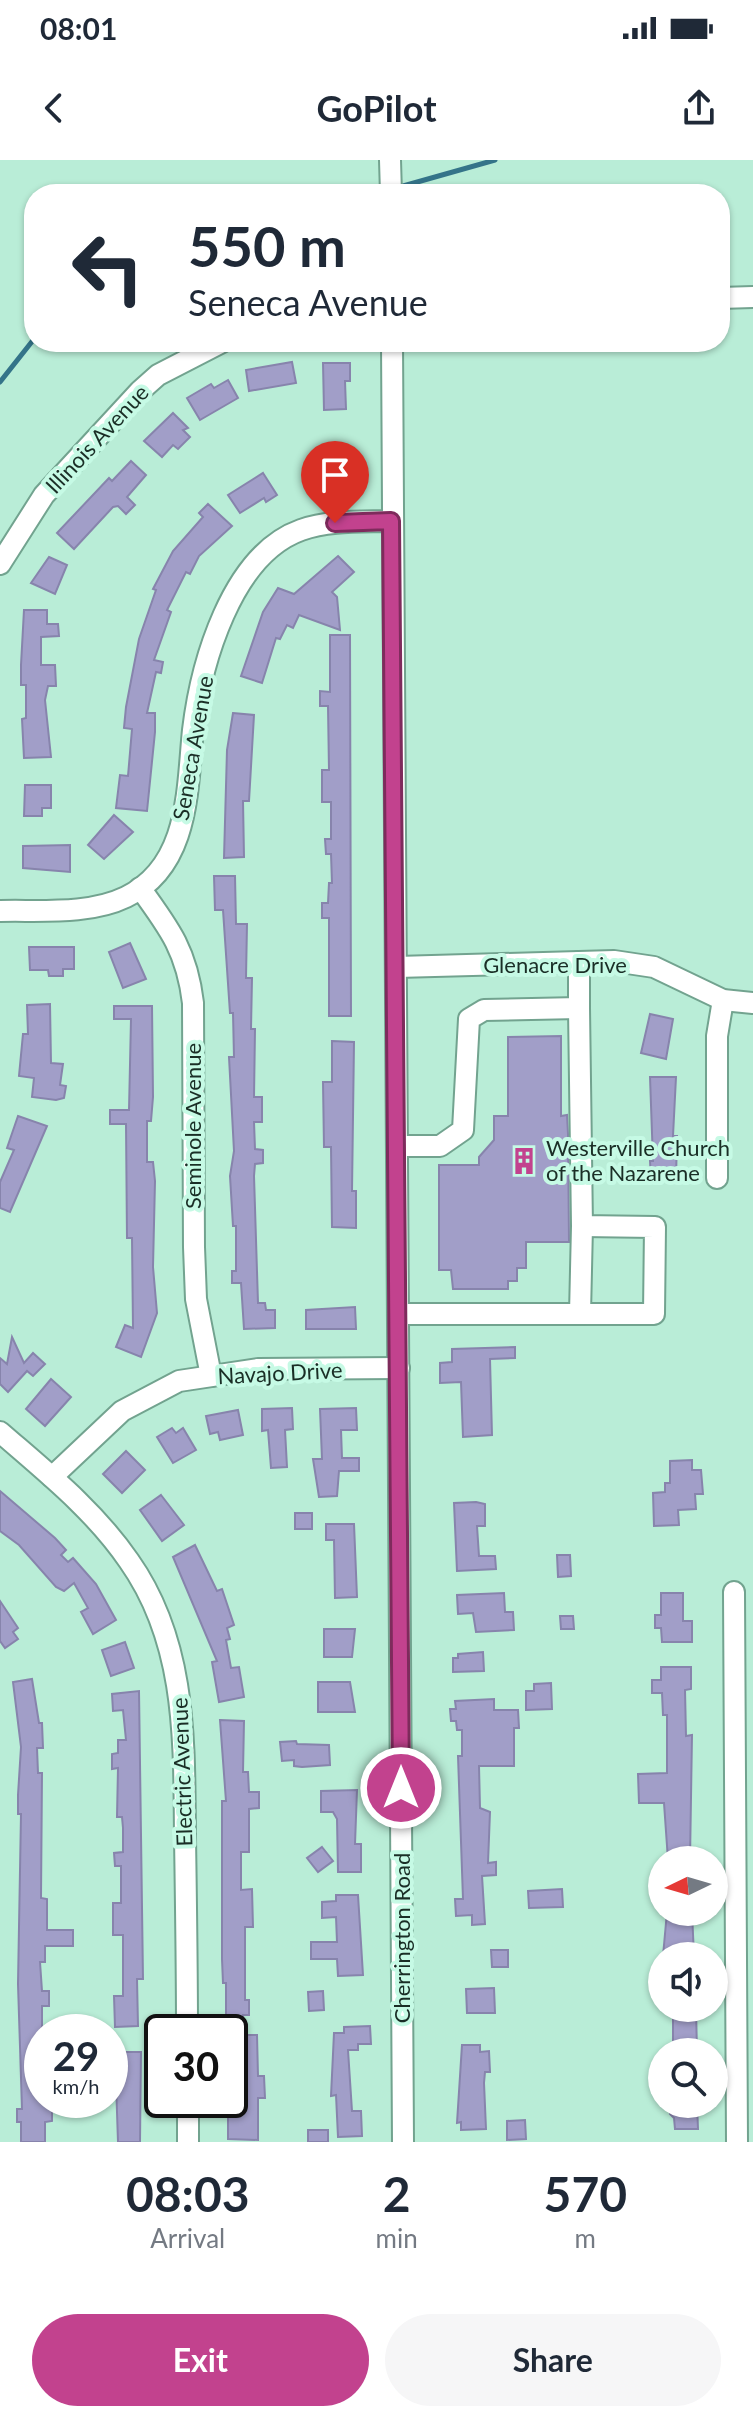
<!DOCTYPE html>
<html lang="en">
<head>
<meta charset="utf-8">
<style>
  :root { --surface:#fff; --page:#f6f6f7; --text:#1f2937; --muted:#747a83; --accent:#c2428e }
  body { margin:0; font-family:Lato,sans-serif; background:var(--page); color:var(--text); height:100vh; display:flex; flex-direction:column; font-size:30px; white-space:nowrap }
  * { box-sizing:border-box; margin:0 }
  p { font-size:26px; color:var(--muted) }
  .icon { flex:none; width:44px; height:44px; fill:none; stroke:currentColor; stroke-width:2; stroke-linecap:round; stroke-linejoin:round }
  .map { position:relative; height:1982px; overflow:hidden }
  .side { display:flex; flex-direction:column; background:var(--surface); flex:1 }
  .side>* { flex:none }
  .banner { position:absolute; left:24px; top:24px; width:706px; height:168px; border-radius:32px; box-shadow:0 2px 6px #0004; background:#fff; color:var(--text); overflow:hidden }
  .needle { width:52px; rotate:265deg }
  .fabs { position:absolute; left:648px; top:1686px; display:grid; gap:16px }
  .fabs a { display:grid; place-items:center; width:80px; height:80px; border-radius:50%; background:var(--surface); box-shadow:0 2px 6px #0004; font-size:40px }
  .speed { position:absolute; left:24px; top:1854px; display:flex; gap:16px; font-size:40px; font-weight:700; text-align:center }
  .speed>* { display:grid; place-content:center; width:104px; height:104px; border-radius:50%; background:var(--surface); box-shadow:0 2px 6px #0004; line-height:1 }
  .speed small { font-size:20px; font-weight:400 }
  .speed .limit { border:4px solid #111; border-radius:12px; background:#fff; color:#111 }
  .pin { position:absolute; display:grid; place-items:center; width:68px; height:68px; color:#fff; margin:-82px -34px; border-radius:50% 50% 50% 0; rotate:-45deg; box-shadow:0 0 8px #0007 }
  .pin .icon { rotate:45deg }
  .me { position:absolute; width:88px; margin:-44px; rotate:0deg; stroke-linejoin:round; filter:drop-shadow(0 0 6px #0008) }
  .turn { display:flex; align-items:center; gap:28px; height:168px; padding:0 32px; font-size:36px }
  .turn .icon { width:104px; height:104px; stroke-width:2.5 }
  .turn b { display:block; font-size:56px; line-height:68px }
  .eta { display:flex; justify-content:space-evenly; align-items:center; height:136px; text-align:center }
  .eta b { font-size:48px; font-weight:700; line-height:56px }
  .action { display:flex; gap:16px; margin-top:auto; padding:16px 32px }
  .action a { flex:1; height:92px; border-radius:48px; background:var(--accent); color:#fff; font-size:32px; font-weight:700; line-height:92px; text-align:center }
  .action a+a { background:var(--page); color:var(--text) }
  .status { display:flex; justify-content:space-between; align-items:center; height:56px; padding:0 40px; background:var(--surface); direction:ltr }
  .status svg { height:22px; fill:currentColor }
  header { display:flex; justify-content:space-between; align-items:center; height:104px; padding:0 32px; background:var(--surface); font-size:36px; font-weight:700 }
  .map>svg:first-child { display:block }
  .lines { fill:none; stroke-linecap:round; stroke-linejoin:round }
  .stream { stroke:#347489; stroke-width:5 }
  .building { fill:#a19ec8; stroke:#8784ac; stroke-width:2 }
  .minor-casing { stroke:#72a38f; stroke-width:24 }
  .minor { stroke:#fff; stroke-width:20 }
  .route-casing { stroke:#7e2b5c; stroke-width:20 }
  .route { stroke:#c2428e; stroke-width:14 }
  .labels { text-anchor:middle; stroke-width:8; stroke-linejoin:round; paint-order:stroke }
  .street-label { font-size:22px; fill:#1a2e26; stroke:#c6fae5 }
  .poi-label { font-size:22px; fill:#1a2e26; stroke:#c6fae5; text-anchor:start }
</style>
</head>
<body>
<div class="status"><b>08:01</b><svg viewBox="0 0 49 12"><path d="M0 12V9h3v3zM5 12V6h3v6zM10 12V3h3v9zM15 12V0h3v12zM26 1h20v11H26zM47 4h2v5h-2z"/></svg></div>
<header><svg class="icon" aria-label="back" viewBox="0 0 24 24"><path d="M15 5l-7 7 7 7"/></svg>GoPilot<svg class="icon" aria-label="share" viewBox="0 0 24 24"><path d="M12 15V3M7 8l5-5 5 5M5 13v7h14v-7"/></svg></header>
<div class="map">
<svg width="753" height="1982" viewBox="0 0 753 1982">
  <rect width="100%" height="100%" fill="#b9edd7"/>
  <g class="lines">
    <g class="stream">
      <polyline points="396,28 495,0"/>
      <polyline points="372,34 386,30"/>
      <polyline points="0,222 34,179"/>
    </g>
  </g>
  <g class="building">
    <polygon points="292,202 296,223 249,231 246,210"/>
    <polygon points="323,203 350,203 350,221 345,221 346,249 324,250"/>
    <polygon points="228,220 238,238 200,260 187,238 211,224 214,228"/>
    <polygon points="173,253 188,268 183,270 190,277 178,289 173,285 162,297 144,281"/>
    <polygon points="131,301 146,315 127,337 135,345 126,354 118,346 113,347 74,389 57,373 109,318 112,321"/>
    <polygon points="307,304 349,304 350,324 307,325"/>
    <polygon points="263,313 277,335 266,342 264,338 240,353 228,335"/>
    <polygon points="208,344 232,366 199,396 190,414 186,412 167,450 171,452 154,500 163,502 161,513 156,512 147,553 155,553 155,572 147,651 116,648 120,615 128,616 132,569 124,568 126,547 139,479 156,430 153,429 173,391 203,357 199,353"/>
    <polygon points="338,396 354,412 332,432 337,437 340,470 299,455 293,468 287,465 280,479 276,478 262,523 241,516 263,452 278,428 294,434"/>
    <polygon points="49,397 67,405 55,434 31,423"/>
    <polygon points="24,450 47,450 47,464 58,464 59,476 41,477 41,505 55,505 56,526 48,526 45,540 51,597 24,598 22,559 26,558 26,525 21,525 21,505"/>
    <polygon points="330,475 350,475 351,856 329,856 329,758 322,758 322,743 328,743 329,723 332,723 331,694 326,694 325,679 331,679 331,642 322,642 322,610 329,610 328,546 320,546 320,531 330,532"/>
    <polygon points="233,553 254,555 249,641 243,641 244,697 224,698 227,590"/>
    <polygon points="25,625 51,625 51,648 42,648 42,656 24,656"/>
    <polygon points="114,655 133,672 104,699 88,685"/>
    <polygon points="70,685 70,712 23,708 23,686"/>
    <polygon points="214,716 235,716 236,764 247,764 246,818 252,818 251,869 255,869 254,937 262,937 262,962 254,962 255,989 263,990 263,1003 255,1004 254,1016 258,1143 265,1143 266,1150 275,1150 275,1168 244,1169 241,1123 232,1123 232,1111 236,1111 236,1066 233,1066 230,1016 234,991 229,897 234,897 233,853 230,853 223,750 215,750"/>
    <polygon points="130,783 146,819 123,828 109,792"/>
    <polygon points="29,787 74,787 74,809 63,809 63,816 49,816 48,810 30,810"/>
    <polygon points="50,844 51,903 63,904 60,925 66,926 64,938 56,940 32,937 34,918 19,916 23,874 28,874 27,845"/>
    <polygon points="114,846 152,846 153,937 151,961 147,961 147,1002 153,1002 155,1021 153,1107 157,1153 141,1197 116,1187 125,1165 133,1168 132,1078 127,1078 126,964 110,964 110,950 129,950 131,859 114,859"/>
    <polygon points="650,854 673,859 666,899 641,893"/>
    <polygon points="561,876 561,956 567,955 568,974 569,1082 526,1082 526,1108 517,1108 517,1121 508,1121 508,1129 453,1129 451,1110 439,1110 439,1005 479,1005 479,997 494,980 494,956 508,956 508,877"/>
    <polygon points="332,881 354,882 352,1031 356,1031 356,1068 332,1067 331,987 324,987 323,922 332,922"/>
    <polygon points="650,917 676,917 673,976 677,976 676,1019 651,1020 650,1001 653,1001"/>
    <polygon points="18,956 47,966 10,1052 0,1048 0,1022 14,990 7,988"/>
    <polygon points="355,1147 356,1169 306,1169 306,1150"/>
    <polygon points="12,1177 24,1203 33,1193 45,1204 33,1216 27,1211 8,1232 0,1224 0,1198 7,1204"/>
    <polygon points="515,1187 515,1198 490,1199 492,1275 463,1277 461,1222 440,1223 440,1203 452,1202 452,1189"/>
    <polygon points="51,1219 71,1237 45,1266 26,1249"/>
    <polygon points="292,1248 293,1269 285,1270 287,1307 271,1308 268,1270 262,1271 262,1249"/>
    <polygon points="356,1248 357,1270 341,1270 342,1298 359,1298 359,1311 339,1311 337,1336 319,1337 313,1299 322,1299 320,1249"/>
    <polygon points="238,1250 243,1275 220,1280 218,1272 210,1274 206,1256"/>
    <polygon points="172,1268 176,1273 183,1268 196,1290 173,1303 157,1277"/>
    <polygon points="126,1291 145,1310 122,1333 103,1314"/>
    <polygon points="692,1300 692,1310 701,1310 703,1334 695,1334 696,1349 678,1350 679,1365 654,1366 653,1333 665,1332 665,1323 670,1323 670,1301"/>
    <polygon points="0,1331 55,1378 66,1390 61,1395 68,1402 73,1398 96,1424 116,1460 93,1474 81,1452 88,1448 74,1423 64,1431 56,1427 19,1385 0,1371"/>
    <polygon points="161,1335 184,1365 162,1381 140,1350"/>
    <polygon points="476,1342 485,1344 485,1366 477,1366 479,1396 495,1396 496,1409 457,1411 454,1343"/>
    <rect x="295" y="1353" width="17" height="16"/>
    <polygon points="326,1364 354,1364 357,1437 335,1438 334,1380 326,1380"/>
    <polygon points="195,1385 217,1431 222,1429 234,1465 227,1468 230,1479 226,1480 231,1508 239,1507 244,1537 219,1542 212,1502 217,1501 173,1397"/>
    <polygon points="557,1395 570,1395 571,1416 558,1417"/>
    <polygon points="504,1433 505,1452 513,1452 514,1470 476,1472 473,1453 458,1454 457,1435"/>
    <polygon points="661,1433 683,1433 683,1461 692,1461 692,1482 662,1482 661,1468 655,1468 655,1455 661,1455"/>
    <polygon points="0,1441 18,1468 13,1472 18,1479 5,1488 0,1481"/>
    <polygon points="560,1456 573,1456 574,1469 561,1469"/>
    <polygon points="324,1469 355,1469 352,1497 324,1497"/>
    <polygon points="125,1482 134,1508 111,1516 102,1490"/>
    <polygon points="483,1492 484,1511 453,1512 453,1498 458,1498 458,1494"/>
    <polygon points="661,1507 691,1507 691,1529 685,1530 686,1576 692,1575 690,1700 668,1700 664,1643 639,1643 638,1614 667,1613 667,1555 663,1555 662,1533 652,1533 652,1520 661,1520"/>
    <polygon points="32,1519 39,1563 42,1563 43,1588 37,1588 38,1613 42,1613 41,1738 47,1739 47,1770 73,1770 73,1786 45,1786 45,1802 40,1802 42,1831 49,1831 49,1846 42,1846 42,1940 52,1942 52,1961 45,1962 45,1982 21,1982 21,1962 17,1962 17,1949 22,1949 18,1824 21,1654 18,1654 18,1635 21,1587 13,1522"/>
    <polygon points="318,1522 350,1522 355,1552 318,1552"/>
    <polygon points="551,1523 552,1549 526,1550 526,1531 534,1531 534,1524"/>
    <polygon points="139,1531 143,1819 137,1819 138,1866 115,1867 114,1836 123,1836 123,1775 113,1775 113,1743 121,1743 121,1706 115,1706 114,1693 123,1692 123,1668 122,1657 117,1657 118,1608 112,1609 112,1594 118,1593 118,1580 126,1580 123,1550 113,1551 112,1534"/>
    <polygon points="494,1539 494,1550 518,1550 519,1568 514,1568 514,1606 479,1606 480,1648 490,1652 488,1703 496,1702 496,1715 482,1716 485,1764 472,1765 472,1755 456,1756 455,1739 463,1739 458,1596 462,1596 462,1570 457,1570 456,1561 451,1561 450,1549 456,1549 455,1541"/>
    <polygon points="220,1560 244,1561 243,1612 248,1612 249,1632 259,1632 259,1648 249,1649 249,1692 241,1692 241,1730 252,1729 253,1767 245,1767 245,1840 249,1840 249,1855 243,1855 244,1875 257,1875 258,1916 264,1916 265,1938 258,1938 258,1980 228,1979 228,1951 235,1951 234,1913 230,1913 230,1872 226,1872 226,1823 223,1823 222,1799 222,1641 226,1641"/>
    <polygon points="296,1581 297,1584 329,1585 330,1605 302,1607 294,1606 294,1600 282,1601 280,1582"/>
    <polygon points="357,1630 355,1684 361,1684 361,1712 338,1712 337,1659 333,1652 321,1652 321,1631"/>
    <polygon points="322,1687 333,1701 318,1712 307,1698"/>
    <polygon points="562,1729 563,1747 529,1748 528,1731"/>
    <polygon points="336,1735 358,1735 363,1815 338,1816 337,1799 311,1799 311,1782 337,1782 336,1757 322,1758 322,1742 336,1741"/>
    <polygon points="667,1752 692,1752 694,1796 663,1796"/>
    <polygon points="491,1790 508,1790 508,1807 492,1807"/>
    <polygon points="494,1828 495,1853 467,1853 466,1829"/>
    <polygon points="323,1831 324,1850 309,1851 308,1832"/>
    <polygon points="673,1848 696,1848 697,1892 673,1892"/>
    <polygon points="370,1866 371,1884 358,1884 358,1890 348,1890 352,1951 361,1951 362,1976 338,1977 336,1935 331,1936 334,1873 344,1873 344,1867"/>
    <polygon points="462,1885 480,1885 480,1892 489,1891 490,1912 485,1912 484,1923 486,1969 461,1970 461,1962 457,1963"/>
    <polygon points="115,1892 141,1892 140,1982 118,1982"/>
    <polygon points="674,1944 697,1944 698,1969 675,1969 674,1958 670,1954"/>
    <polygon points="525,1960 526,1979 507,1980 507,1961"/>
    <rect x="308" y="1970" width="20" height="12"/>
  </g>
  <g class="lines">
    <g class="minor-casing">
      <g id="minor">
        <polyline points="390,0 391,34"/>
        <polyline points="720,138 753,137"/>
        <polyline points="392,182 403,1982"/>
        <polyline points="0,404 44,335 140,231 158,215 222,182"/>
        <path d="M 140,728 C 170,769 187,792 193,843 L 194,1087 L 196,1139 L 211,1216"/>
        <path d="M 0,751 C 40,750 89,755 126,737 C 190,706 187,629 193,570 C 201,504 231,395 301,370 C 329,360 362,362 391,361"/>
        <polyline points="397,807 614,801 654,807 723,840 753,843"/>
        <polyline points="398,986 440,986 463,970 469,859 484,850 579,848 579,802"/>
        <polyline points="717,1018 717,876 723,840"/>
        <polyline points="398,1154 654,1154 655,1067 582,1066 579,848"/>
        <polyline points="580,1154 582,1066"/>
        <path d="M 0,1272 C 46,1312 94,1350 129,1401 C 187,1483 184,1581 185,1677 C 186,1742 187,1807 187,1872"/>
        <polyline points="52,1317 122,1251 179,1221 258,1209 399,1208"/>
        <polyline points="734,1432 737,1982"/>
        <polyline points="188,1940 188,1982"/>
      </g>
    </g>
    <use href="#minor" class="minor"/>
  </g>
  <g class="lines">
    <g class="route-casing">
      <polyline id="route" points="335,363 391,361 401,1628"/>
    </g>
    <use href="#route" class="route"/>
  </g>
  <defs>
    <g id="building-bare" transform="scale(2.16)"><path d="M-4-6H4V6H1V3H-1V6H-4ZM-2.5-4.3h1.7v1.8h-1.7ZM.8-4.3h1.7v1.8H.8ZM-2.5-1h1.7V.8h-1.7ZM.8-1h1.7V.8H.8Z" fill="#c2428e" stroke="#c6fae5" stroke-width="2.5" paint-order="stroke"/></g>
  </defs>
  <g fill-rule="evenodd">
    <use href="#building-bare" x="524" y="1001"/>
  </g>
  <g class="labels">
    <g class="street-label">
      <text transform="translate(97 279) rotate(-47)" y="8">Illinois Avenue</text>
      <text transform="translate(193 588) rotate(-80)" y="8">Seneca Avenue</text>
      <text x="555" y="813">Glenacre Drive</text>
      <text transform="translate(193 966) rotate(-90)" y="8">Seminole Avenue</text>
      <text transform="translate(280 1213) rotate(-3)" y="8">Navajo Drive</text>
      <text transform="translate(182 1612) rotate(-92)" y="8">Electric Avenue</text>
      <text transform="translate(402 1778) rotate(-90)" y="8">Cherrington Road</text>
    </g>
    <g class="poi-label">
      <text x="546" y="996">Westerville Church<tspan x="546" dy="25">of the Nazarene</tspan></text>
    </g>
  </g>
</svg>
<div class="fabs">
<a><svg class="needle" viewBox="-14 -14 28 28"><path d="M0-13l5 13h-10z" fill="#e53935"/><path d="M0 13l5-13h-10z" fill="#747a83"/></svg></a>
<a><svg class="icon" aria-label="sound" viewBox="0 0 24 24"><path d="M4 9h4l5-4v14l-5-4H4zM17 9q2 3 0 6"/></svg></a>
<a><svg class="icon" aria-label="search" viewBox="0 0 24 24"><circle cx="10" cy="10" r="6"/><path d="M15 15l6 6"/></svg></a>
</div>
<div class="speed"><div>29<small>km/h</small></div><div class="limit">30</div></div>
<div class="pin" style="left:335px;top:363px;background:#d93025"><svg class="icon" aria-label="arrive" viewBox="0 0 24 24"><path d="M6 21V4h12l-3 4 3 4H6"/></svg></div>
<svg class="me" style="left:401px;top:1628px" viewBox="-20 -20 40 40"><circle r="17" fill="#c2428e" stroke="#fff" stroke-width="3"/><path d="M0-11L8 9 0 5-8 9z" fill="#fff"/></svg>
<div class="banner">
<div class="turn"><svg class="icon" aria-label="left" viewBox="0 0 24 24"><path d="M17 20v-9H6M10 6l-5 5 5 5"/></svg><div><b>550 m</b>Seneca Avenue</div></div>
</div>
</div>
<section class="side">
<div class="eta">
<div><b>08:03</b><p>Arrival</p></div>
<div><b>2</b><p>min</p></div>
<div><b>570</b><p>m</p></div>
</div>
<div class="action"><a>Exit</a><a>Share</a></div>
</section>
</body>
</html>
